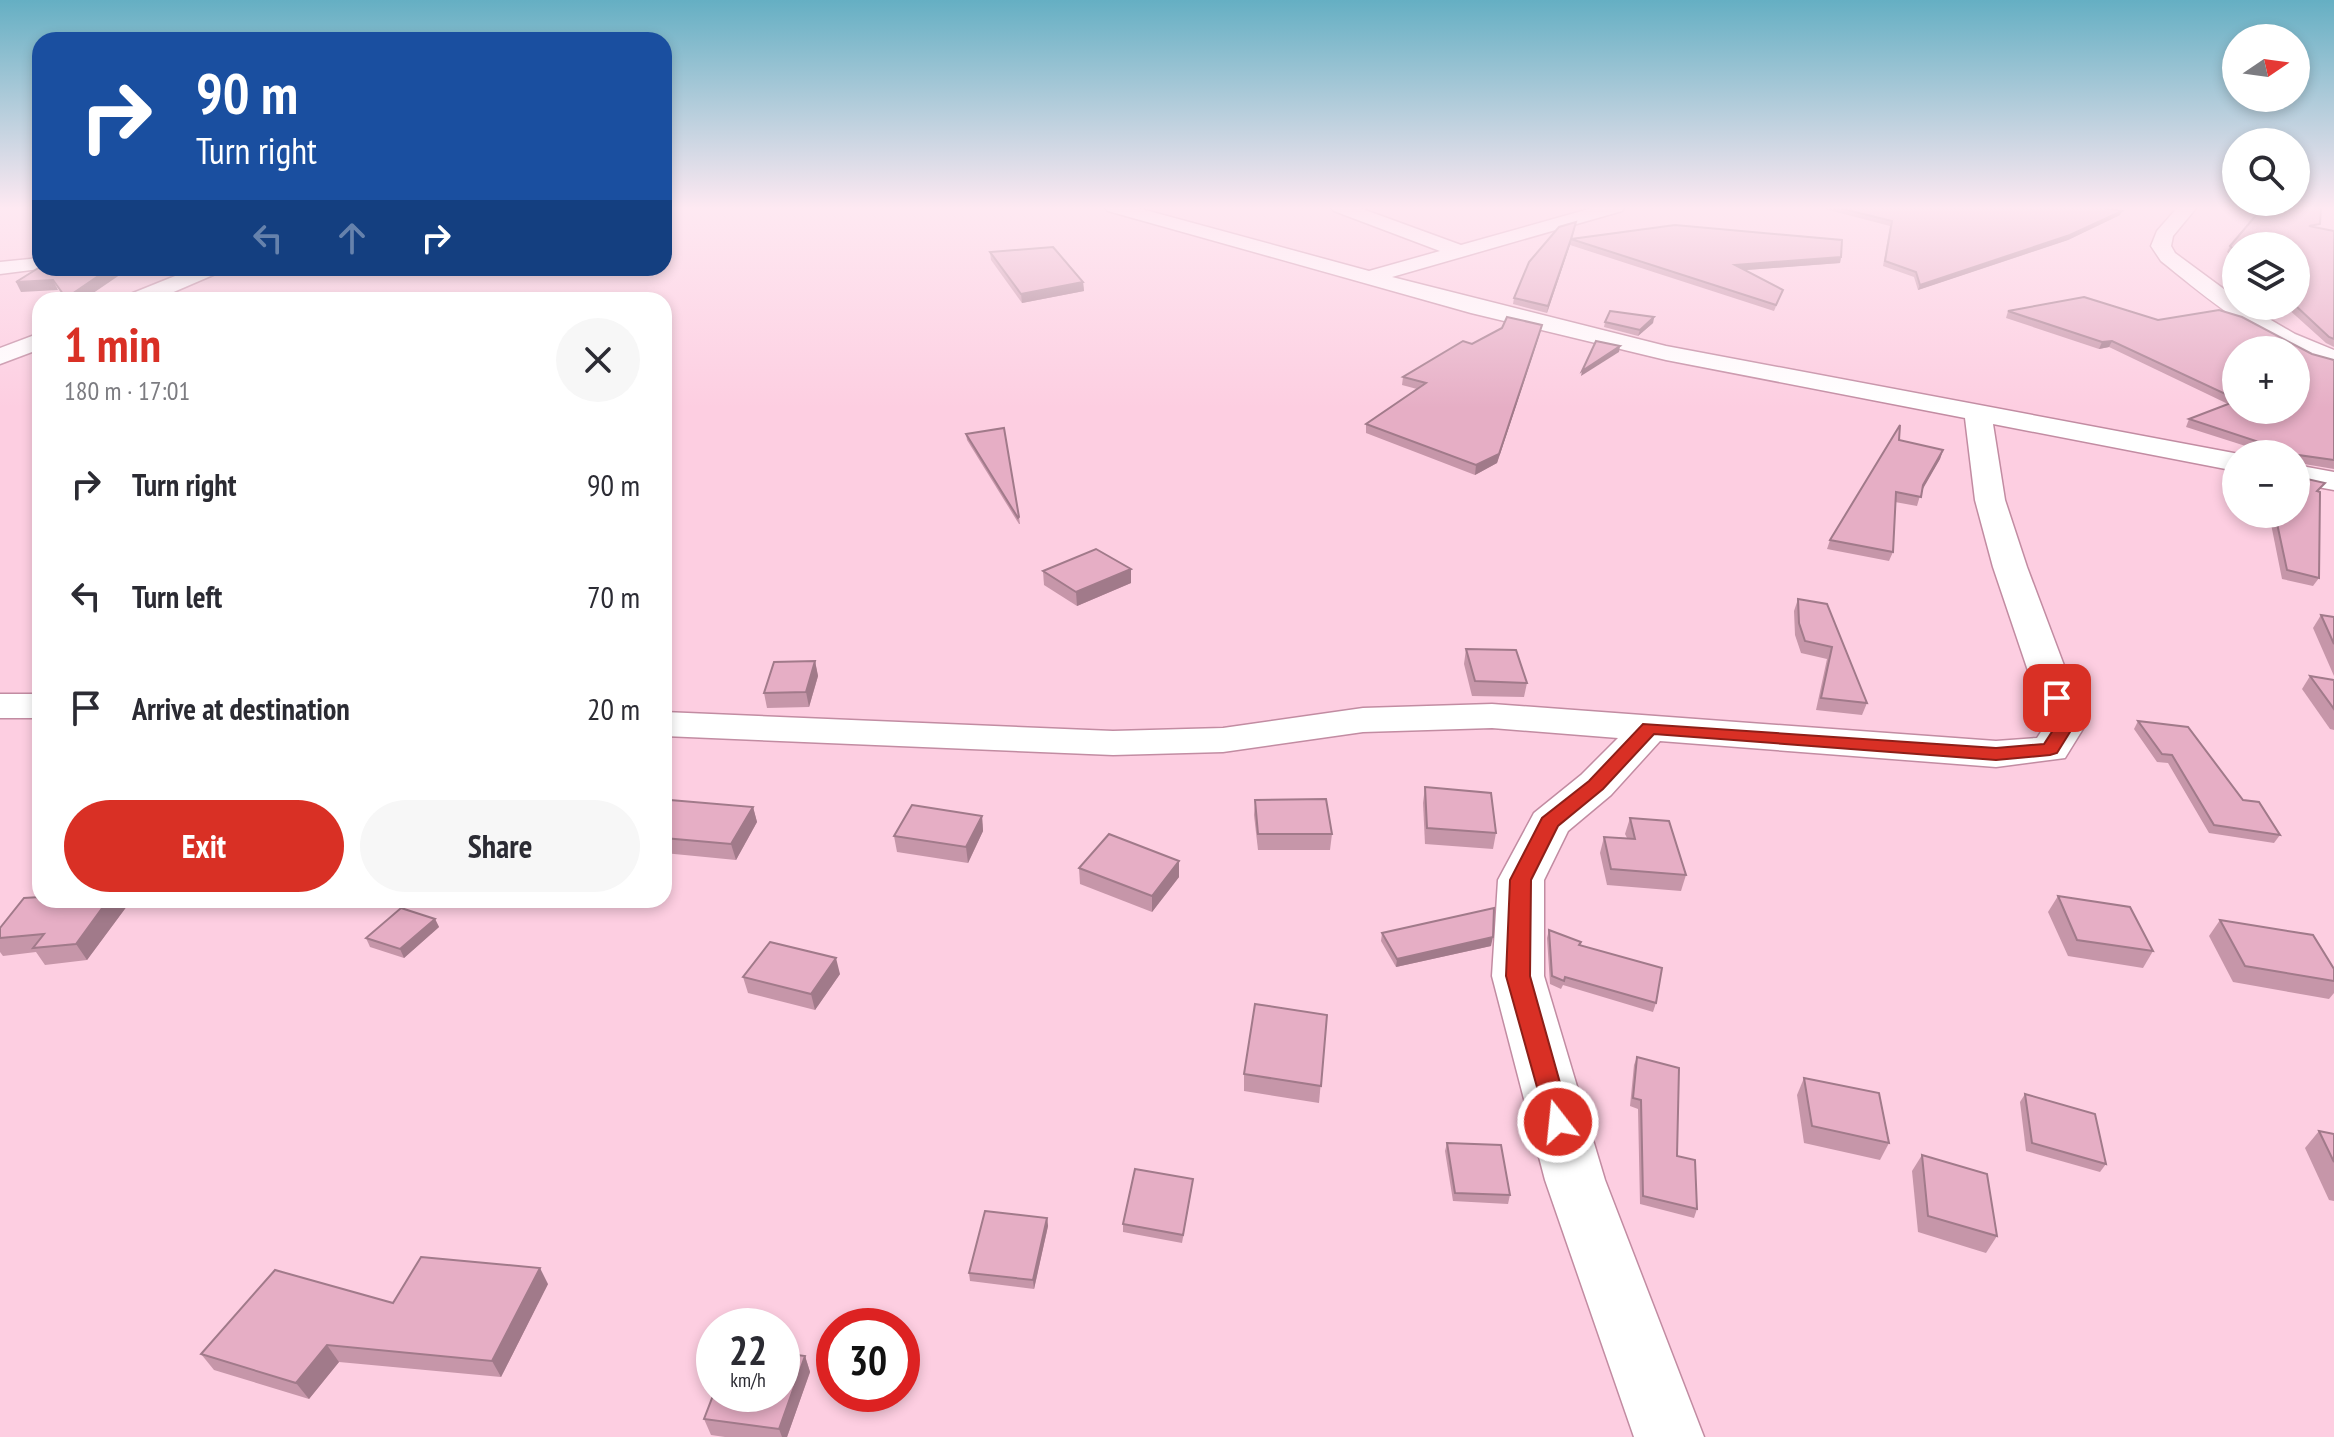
<!DOCTYPE html>
<html lang="en">
<head>
<meta charset="utf-8">
<style>
  :root { --surface:#fff; --page:#f7f7f7; --text:#2b2b33; --muted:#7c7c81; --accent:#d93025 }
  body { margin:0; font-family:"PT Sans Narrow",sans-serif; background:var(--page); color:var(--text); height:100vh; display:flex; flex-direction:column; font-size:30px; white-space:nowrap }
  * { box-sizing:border-box; margin:0 }
  p { font-size:26px; color:var(--muted) }
  .icon { flex:none; width:44px; height:44px; fill:none; stroke:currentColor; stroke-width:2; stroke-linecap:round; stroke-linejoin:round }
  .map { position:relative; flex:1; overflow:hidden }
  .sheet { position:absolute; left:32px; top:292px; width:640px; height:616px; display:flex; flex-direction:column; background:var(--surface); border-radius:24px; box-shadow:0 4px 12px #0003 }
  .sheet>* { flex:none }
  .hud { position:absolute; left:32px; top:32px; width:640px; height:244px; border-radius:24px; box-shadow:0 4px 12px #0003; background:#1a4fa0; color:#fff; overflow:hidden }
  .needle { width:52px; rotate:77deg }
  .buttons { position:absolute; left:2222px; top:24px; display:grid; gap:16px }
  .buttons a { display:grid; place-items:center; width:88px; height:88px; border-radius:50%; background:var(--surface); box-shadow:0 4px 12px #0003; font-size:40px }
  .speed { position:absolute; left:696px; top:1308px; display:flex; gap:16px; font-size:40px; font-weight:700; text-align:center }
  .speed>* { display:grid; place-content:center; width:104px; height:104px; border-radius:50%; background:var(--surface); box-shadow:0 4px 12px #0003; line-height:1 }
  .speed small { font-size:20px; font-weight:400 }
  .speed .limit { border:12px solid #d22; background:#fff; color:#111 }
  .pin { position:absolute; display:grid; place-items:center; width:68px; height:68px; color:#fff; margin:-34px; border-radius:16px; box-shadow:0 4px 12px #0006 }
  .me { position:absolute; width:88px; margin:-44px; rotate:344deg; stroke-linejoin:round; filter:drop-shadow(0 0 6px #0008) }
  .turn { display:flex; align-items:center; gap:28px; height:168px; padding:0 32px; font-size:36px }
  .turn .icon { width:104px; height:104px; stroke-width:2.5 }
  .turn b { display:block; font-size:56px; line-height:68px }
  .lanes { display:flex; align-items:center; height:76px; padding:0 32px; background:#0003; justify-content:center; gap:40px; direction:ltr }
  .lanes .off { opacity:.35 }
  .round { display:grid; place-items:center; flex:none; width:84px; height:84px; border-radius:42px; background:var(--page) }
  .summary { display:flex; align-items:center; justify-content:space-between; height:136px; padding:0 32px }
  h1 { font-size:48px; font-weight:700; line-height:60px; color:var(--accent) }
  .primary-button { display:flex; gap:16px; margin-top:auto; padding:16px 32px }
  .primary-button a { flex:1; height:92px; border-radius:48px; background:var(--accent); color:#fff; font-size:32px; font-weight:700; line-height:92px; text-align:center }
  .primary-button a+a { background:var(--page); color:var(--text) }
  ul { padding:0; list-style:none }
  li { display:flex; align-items:center; gap:24px; height:112px; padding:0 32px }
  li div { flex:1 }
  li b { display:block; font-size:30px }
  li em { font-style:normal }
  .map>svg:first-child { display:block }
  .lines { fill:none; stroke-linecap:round; stroke-linejoin:round }
  .minor-casing { stroke:#c28ca2; stroke-width:3 }
  .minor { fill:#fff; fill-rule:evenodd }
  .wall { fill:#c696a9; fill-rule:evenodd }
  .shaded-wall { fill:#a17a8a }
  .building { fill:#e6aec5; stroke:#a17a8a; stroke-width:2 }
  .route { fill:#d93025; stroke:#8d1f18; stroke-width:2 }
</style>
</head>
<body>
<div class="map">
<svg width="2334" height="1437" viewBox="0 0 2334 1437">
  <rect width="100%" height="100%" fill="#fdcee1"/>
  <g class="lines">
    <g class="minor-casing">
      <g id="minor">
        <polygon points="1105,207 1134,207 1369,271 1440,251 1334,211 1331,207 1357,207 1461,245 1596,207 1625,207 1622,211 1392,277 1666,346 2239,454 2236,454 2236,471 1993,424 2005,500 2027,567 2086,724 2065,758 1996,767 1660,741 1611,795 1568,831 1544,880 1544,976 1605,1180 1704,1437 1634,1437 1545,1180 1492,976 1498,880 1534,813 1581,775 1618,738 1492,728 1363,732 1223,752 1113,755 664,736 664,712 1113,731 1223,728 1363,708 1492,704 1996,741 2037,738 2046,724 1993,567 1975,500 1965,418 1666,360 1471,313 1108,211"/>
        <path d="M 2178,207 L 2197,207 L 2173,236 L 2171,246 L 2175,253 L 2236,298 L 2236,306 L 2247,306 L 2295,334 L 2334,350 L 2334,365 C 2268,349 2214,304 2161,261 L 2151,246 L 2157,231 Z"/>
        <polygon points="40,258 40,268 47,268 0,274 0,262"/>
        <polygon points="195,268 223,268 220,272 155,300 125,300 128,295"/>
        <polygon points="40,333 40,349 0,364 0,348"/>
        <polygon points="2296,465 2334,472 2334,490 2296,483"/>
        <rect x="0" y="694" width="40" height="24"/>
      </g>
    </g>
    <use href="#minor" class="minor"/>
  </g>
  <g class="wall">
    <polygon points="1817,207 2098,207 2120,215 2068,240 1918,290 1914,277 1883,266 1890,226"/>
    <polygon points="1575,228 1572,239 1841,257 1840,263 1745,270 1783,290 1774,311 1570,245 1547,313 1513,304 1514,298"/>
    <polygon points="2318,228 2334,231 2334,347 2326,343 2285,306 2296,306 2236,246 2236,260 2227,252 2230,246"/>
    <polygon points="990,252 1083,282 1084,291 1022,303 991,260"/>
    <path d="M 2008,311 L 2158,320 L 2312,354 L 2334,360 L 2334,469 L 2298,463 L 2298,477 L 2319,492 L 2319,578 L 2313,586 L 2282,579 L 2269,514 L 2296,514 L 2296,454 L 2256,454 L 2255,449 L 2186,427 L 2189,419 L 2228,404 L 2109,347 L 2099,349 L 2006,318 ZM 2236,350 L 2296,410 L 2236,410 Z"/>
    <polygon points="1654,317 1653,323 1638,336 1604,327 1605,322"/>
    <polygon points="1502,328 1540,333 1497,463 1475,475 1366,433 1366,424 1417,389 1402,385 1403,377 1472,344"/>
    <polygon points="966,434 1019,517 1020,524 1019,524 967,440"/>
    <polygon points="1899,440 1943,450 1940,459 1922,489 1917,506 1895,502 1893,552 1889,561 1827,549 1830,540"/>
    <polygon points="1131,569 1131,583 1077,606 1044,585 1043,571"/>
    <polygon points="1798,599 1827,604 1867,703 1862,715 1816,710 1827,659 1801,653 1795,635 1794,611"/>
    <polygon points="2321,615 2334,617 2334,676 2313,628"/>
    <polygon points="1466,649 1527,683 1524,697 1472,696 1464,664"/>
    <polygon points="815,661 818,676 809,707 767,708 764,693"/>
    <polygon points="2310,676 2334,680 2334,730 2330,729 2302,689"/>
    <polygon points="2138,721 2243,800 2280,835 2274,843 2209,833 2168,763 2157,762 2134,729"/>
    <polygon points="1425,787 1496,833 1493,849 1425,844 1423,803"/>
    <polygon points="1255,800 1332,834 1330,850 1258,850 1254,815"/>
    <polygon points="664,803 753,807 757,822 736,860 664,853"/>
    <polygon points="982,816 983,831 968,863 897,852 894,836"/>
    <polygon points="1630,818 1686,875 1681,891 1607,885 1600,853 1604,837 1627,838 1625,834"/>
    <polygon points="1179,861 1179,877 1152,912 1080,884 1079,868"/>
    <polygon points="2058,896 2153,951 2143,968 2068,956 2048,912"/>
    <polygon points="127,906 87,960 45,965 36,952 3,956 0,952 0,928"/>
    <polygon points="435,919 439,927 404,958 370,947 366,938"/>
    <polygon points="2220,920 2334,969 2334,993 2329,999 2233,982 2209,936"/>
    <polygon points="1549,930 1580,945 1656,1003 1653,1012 1563,985 1561,989 1550,984 1547,938"/>
    <polygon points="1382,933 1491,946 1396,967 1381,941"/>
    <polygon points="840,974 815,1010 748,993 743,977"/>
    <polygon points="1327,1015 1319,1103 1244,1091 1244,1074"/>
    <polygon points="1637,1057 1677,1156 1697,1209 1694,1218 1640,1204 1638,1109 1630,1106 1634,1065"/>
    <polygon points="1804,1078 1889,1143 1880,1160 1804,1143 1797,1095"/>
    <polygon points="2025,1094 2106,1164 2100,1172 2026,1151 2020,1102"/>
    <polygon points="2319,1131 2334,1134 2334,1201 2329,1200 2305,1148"/>
    <polygon points="1447,1143 1510,1195 1508,1204 1453,1201 1445,1151"/>
    <polygon points="1922,1155 1997,1236 1986,1253 1918,1232 1912,1171"/>
    <polygon points="1192,1187 1182,1243 1123,1232 1123,1224"/>
    <polygon points="1047,1218 1048,1226 1034,1289 970,1281 969,1273"/>
    <polygon points="548,1284 501,1377 339,1362 309,1399 214,1370 201,1354 393,1303"/>
    <polygon points="805,1356 810,1372 787,1437 725,1437 711,1435 704,1419"/>
  </g>
  <g class="shaded-wall">
    <polygon points="2122,211 2120,215 2068,240 1918,290 1920,285"/>
    <polygon points="1571,239 1570,245 1547,313 1548,306"/>
    <polygon points="1841,257 1840,263 1733,271 1735,265"/>
    <polygon points="110,268 130,268 83,300 67,300 66,298"/>
    <polygon points="53,280 58,290 21,292 16,282"/>
    <polygon points="1083,282 1084,291 1022,303 1021,294"/>
    <polygon points="1654,317 1653,323 1638,336 1640,330"/>
    <polygon points="1542,325 1540,333 1497,463 1475,475 1476,465"/>
    <polygon points="2112,341 2109,347 2099,349 2102,342"/>
    <polygon points="1620,346 1619,352 1581,376 1582,371"/>
    <polygon points="1943,450 1940,459 1920,494 1923,485"/>
    <polygon points="1131,569 1131,583 1077,606 1076,592"/>
    <polygon points="815,661 818,676 809,707 806,692"/>
    <polygon points="753,807 757,822 736,860 731,844"/>
    <polygon points="982,816 983,831 968,863 966,847"/>
    <polygon points="1179,861 1179,877 1152,912 1152,896"/>
    <polygon points="108,900 123,900 127,906 87,960 76,944"/>
    <polygon points="435,919 439,927 404,958 400,949"/>
    <polygon points="1493,937 1491,946 1396,967 1397,959"/>
    <polygon points="836,958 840,974 815,1010 811,994"/>
    <polygon points="1047,1218 1048,1226 1034,1289 1033,1280"/>
    <polygon points="540,1268 548,1284 501,1377 492,1361"/>
    <polygon points="327,1345 339,1362 309,1399 296,1383"/>
    <polygon points="805,1356 810,1372 787,1437 782,1437 779,1429"/>
  </g>
  <g class="building">
    <polygon points="1835,207 2098,207 2122,211 2070,235 1920,285 1916,272 1885,261 1892,221"/>
    <polygon points="2263,207 2321,207 2320,224 2309,226 2334,231 2334,339 2329,337 2296,306 2296,246 2236,246 2236,252 2230,246"/>
    <polygon points="1576,222 1571,239 1675,225 1842,240 1841,257 1735,265 1783,290 1776,305 1571,239 1548,306 1514,298 1529,262 1559,227"/>
    <polygon points="1053,247 1083,282 1021,294 990,252"/>
    <polygon points="40,267 40,268 110,268 66,298 53,280 16,282"/>
    <polygon points="2084,297 2158,320 2219,310 2242,317 2312,354 2334,360 2334,460 2298,455 2298,477 2325,483 2317,491 2320,492 2319,578 2287,570 2275,514 2296,514 2296,454 2262,454 2259,442 2189,419 2236,401 2236,410 2296,410 2296,350 2236,350 2236,399 2112,341 2102,342 2008,311"/>
    <polygon points="1610,311 1654,317 1640,330 1605,322"/>
    <polygon points="1507,317 1542,325 1499,454 1476,465 1366,424 1426,383 1403,377 1463,341 1472,344 1502,328"/>
    <polygon points="1596,341 1620,346 1582,371"/>
    <polygon points="1900,425 1899,440 1943,450 1923,485 1921,497 1896,492 1893,552 1830,540"/>
    <polygon points="1004,428 1019,517 1018,518 966,434"/>
    <polygon points="1096,549 1131,569 1076,592 1043,571"/>
    <polygon points="1798,599 1827,604 1867,703 1821,698 1832,647 1805,641 1799,623"/>
    <polygon points="2321,615 2334,617 2334,644"/>
    <polygon points="1466,649 1516,650 1527,683 1475,681"/>
    <polygon points="815,661 806,692 764,693 774,662"/>
    <polygon points="2310,676 2334,680 2334,709"/>
    <polygon points="2138,721 2188,727 2243,800 2259,802 2280,835 2214,825 2172,755 2162,754"/>
    <polygon points="1425,787 1491,793 1496,833 1427,828"/>
    <polygon points="1326,799 1332,834 1258,834 1255,800"/>
    <polygon points="670,800 753,807 731,844 664,838 664,803"/>
    <polygon points="912,805 982,816 966,847 894,836"/>
    <polygon points="1630,818 1669,821 1686,875 1611,869 1604,837 1635,839"/>
    <polygon points="1109,834 1179,861 1152,896 1079,868"/>
    <polygon points="2058,896 2130,907 2153,951 2077,940"/>
    <polygon points="40,897 40,900 108,900 76,944 33,948 44,934 0,938 0,928 24,898"/>
    <polygon points="401,908 435,919 400,949 366,938"/>
    <polygon points="1494,908 1493,937 1397,959 1382,933"/>
    <polygon points="2220,920 2313,935 2334,969 2334,981 2245,966"/>
    <polygon points="1549,930 1581,942 1579,945 1662,968 1656,1003 1565,977 1564,981 1552,976"/>
    <polygon points="770,942 836,958 811,994 743,977"/>
    <polygon points="1255,1004 1327,1015 1321,1086 1244,1074"/>
    <polygon points="1637,1057 1679,1068 1677,1156 1695,1160 1697,1209 1643,1196 1641,1100 1633,1098"/>
    <polygon points="1804,1078 1879,1093 1889,1143 1812,1126"/>
    <polygon points="2025,1094 2095,1114 2106,1164 2032,1143"/>
    <polygon points="2319,1131 2334,1134 2334,1162"/>
    <polygon points="1447,1143 1501,1145 1510,1195 1455,1193"/>
    <polygon points="1922,1155 1987,1174 1997,1236 1928,1216"/>
    <polygon points="1135,1169 1193,1179 1183,1235 1123,1224"/>
    <polygon points="985,1211 1047,1218 1033,1280 969,1273"/>
    <polygon points="421,1257 540,1268 492,1361 327,1345 296,1383 201,1354 275,1270 393,1303"/>
    <polygon points="782,1353 805,1356 779,1429 704,1419 714,1393 782,1394"/>
  </g>
  <linearGradient id="sky" x2="0" y2="1"><stop stop-color="#65afc3"/><stop offset="0.51" stop-color="#fee9f2"/><stop offset="1" stop-color="#fee9f2" stop-opacity="0"/></linearGradient>
  <rect width="2334" height="408" fill="url(#sky)"/>
  <polygon class="route" points="2057,692 2066,698 2075,724 2057,753 2050,755 1996,760 1654,734 1603,789 1558,826 1531,880 1530,976 1571,1122 1568,1130 1558,1133 1549,1130 1506,976 1510,880 1542,818 1589,781 1643,724 1996,748 2044,744 2057,724 2048,698"/>
</svg>
<div class="buttons">
<a><svg class="needle" viewBox="-14 -14 28 28"><path d="M0-13l5 13h-10z" fill="#e53935"/><path d="M0 13l5-13h-10z" fill="#7c7c81"/></svg></a>
<a><svg class="icon" aria-label="search" viewBox="0 0 24 24"><circle cx="10" cy="10" r="6"/><path d="M15 15l6 6"/></svg></a>
<a><svg class="icon" aria-label="layers" viewBox="0 0 24 24"><path d="M12 4l9 5-9 5-9-5zM3 14l9 5 9-5"/></svg></a>
<a>+</a>
<a>−</a>
</div>
<div class="speed"><div>22<small>km/h</small></div><div class="limit">30</div></div>
<div class="pin" style="left:2057px;top:698px;background:#d93025"><svg class="icon" aria-label="arrive" viewBox="0 0 24 24"><path d="M6 21V4h12l-3 4 3 4H6"/></svg></div>
<svg class="me" style="left:1558px;top:1122px" viewBox="-20 -20 40 40"><circle r="17" fill="#d93025" stroke="#fff" stroke-width="3"/><path d="M0-11L8 9 0 5-8 9z" fill="#fff"/></svg>
<div class="hud">
<div class="turn"><svg class="icon" aria-label="right" viewBox="0 0 24 24"><path d="M7 20v-9h11M14 6l5 5-5 5"/></svg><div><b>90 m</b>Turn right</div></div>
<div class="lanes"><svg class="icon off" aria-label="left" viewBox="0 0 24 24"><path d="M17 20v-9H6M10 6l-5 5 5 5"/></svg><svg class="icon off" aria-label="ahead" viewBox="0 0 24 24"><path d="M12 20V5M6 11l6-6 6 6"/></svg><svg class="icon" aria-label="right" viewBox="0 0 24 24"><path d="M7 20v-9h11M14 6l5 5-5 5"/></svg></div>
</div>
<section class="sheet">
<div class="summary"><div><h1>1 min</h1><p>180 m · 17:01</p></div><a class="round"><svg class="icon" aria-label="close" viewBox="0 0 24 24"><path d="M6 6l12 12M18 6L6 18"/></svg></a></div>
<ul>
<li><svg class="icon" aria-label="right" viewBox="0 0 24 24"><path d="M7 20v-9h11M14 6l5 5-5 5"/></svg><div><b>Turn right</b></div><em>90 m</em></li>
<li><svg class="icon" aria-label="left" viewBox="0 0 24 24"><path d="M17 20v-9H6M10 6l-5 5 5 5"/></svg><div><b>Turn left</b></div><em>70 m</em></li>
<li><svg class="icon" aria-label="arrive" viewBox="0 0 24 24"><path d="M6 21V4h12l-3 4 3 4H6"/></svg><div><b>Arrive at destination</b></div><em>20 m</em></li>
</ul>
<div class="primary-button"><a>Exit</a><a>Share</a></div>
</section>
</div>
</body>
</html>
